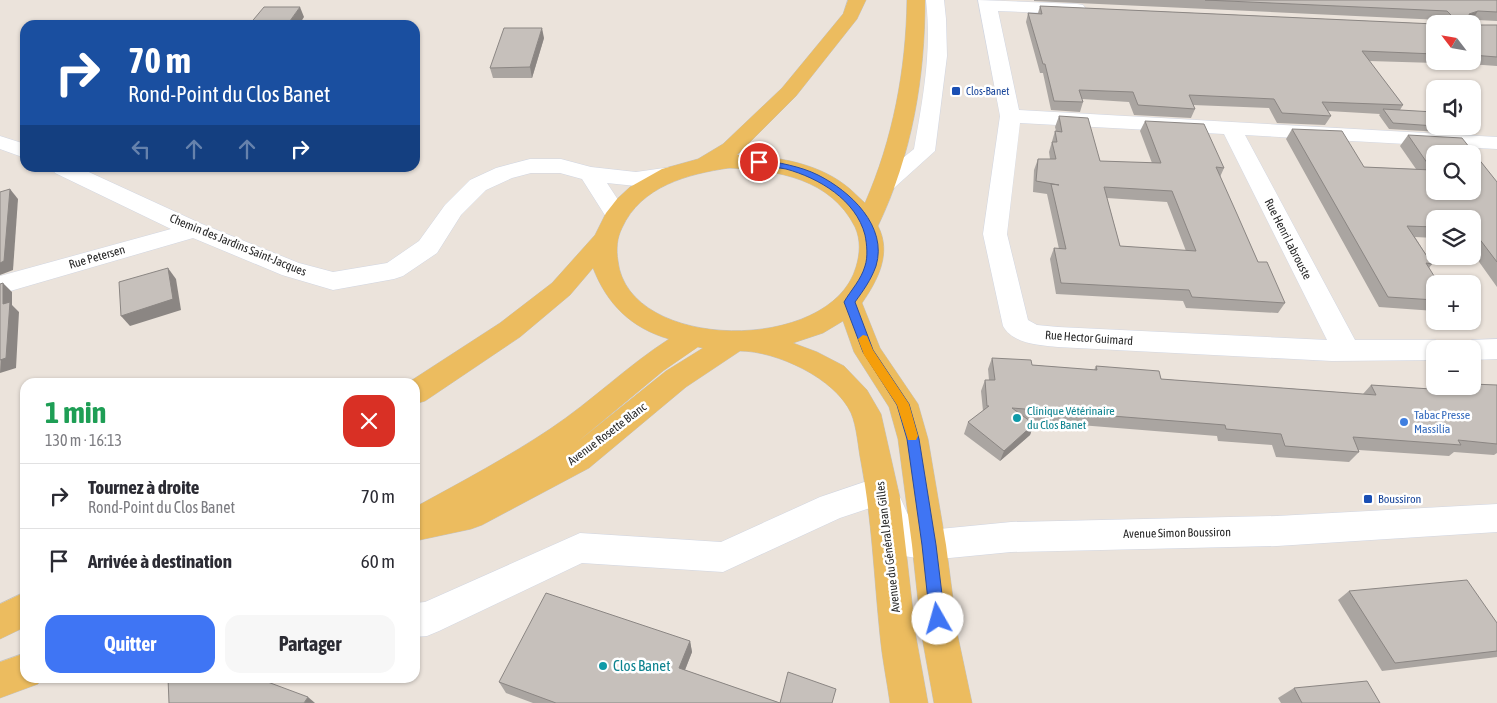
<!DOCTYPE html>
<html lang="fr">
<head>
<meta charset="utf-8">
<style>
  :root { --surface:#fff; --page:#f7f7f7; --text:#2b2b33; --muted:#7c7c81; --line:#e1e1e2; --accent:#3f75f4 }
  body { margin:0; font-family:"Asap Condensed",sans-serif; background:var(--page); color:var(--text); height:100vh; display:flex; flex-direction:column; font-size:19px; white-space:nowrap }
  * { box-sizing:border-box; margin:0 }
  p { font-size:16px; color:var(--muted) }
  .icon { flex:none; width:28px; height:28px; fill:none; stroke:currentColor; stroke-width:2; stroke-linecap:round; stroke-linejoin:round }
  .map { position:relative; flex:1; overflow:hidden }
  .panel { position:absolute; left:20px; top:378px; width:400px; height:305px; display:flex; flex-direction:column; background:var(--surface); border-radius:15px; box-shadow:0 1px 4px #0004 }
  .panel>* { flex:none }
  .guide { position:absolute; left:20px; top:20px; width:400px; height:152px; border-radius:15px; box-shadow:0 1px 4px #0004; background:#1a4fa0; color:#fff; overflow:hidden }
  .needle { width:32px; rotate:301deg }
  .controls { position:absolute; left:1426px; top:15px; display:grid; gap:10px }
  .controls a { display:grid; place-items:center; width:55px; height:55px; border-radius:10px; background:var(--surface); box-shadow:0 1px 4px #0004; font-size:25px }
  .pin { position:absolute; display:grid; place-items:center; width:42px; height:42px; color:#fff; margin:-21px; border:2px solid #fff; border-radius:50%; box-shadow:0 1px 5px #0007 }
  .me { position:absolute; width:55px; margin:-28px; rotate:353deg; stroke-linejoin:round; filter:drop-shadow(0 0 4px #0008) }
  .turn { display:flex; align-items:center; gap:18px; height:105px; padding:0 25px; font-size:22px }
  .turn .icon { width:65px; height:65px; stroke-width:2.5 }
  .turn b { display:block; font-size:35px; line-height:42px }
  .lanes { display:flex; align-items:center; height:48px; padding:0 25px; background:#0003; justify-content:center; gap:25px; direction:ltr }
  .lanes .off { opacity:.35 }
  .round { display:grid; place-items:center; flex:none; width:52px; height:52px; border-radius:15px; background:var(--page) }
  .summary { display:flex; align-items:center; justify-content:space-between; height:85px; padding:0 25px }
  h1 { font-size:30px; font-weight:700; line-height:38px; color:#1e9e55 }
  .button { display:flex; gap:10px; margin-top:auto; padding:10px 25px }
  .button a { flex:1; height:58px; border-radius:15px; background:var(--accent); color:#fff; font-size:20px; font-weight:700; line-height:58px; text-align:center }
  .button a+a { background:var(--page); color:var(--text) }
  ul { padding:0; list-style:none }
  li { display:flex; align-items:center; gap:15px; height:65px; padding:0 25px; border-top:1px solid var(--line) }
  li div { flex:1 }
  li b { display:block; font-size:19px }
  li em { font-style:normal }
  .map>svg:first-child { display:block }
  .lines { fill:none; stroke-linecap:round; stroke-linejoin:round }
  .minor-casing { stroke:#d1d6e2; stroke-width:1 }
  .major-casing { stroke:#c3c3c3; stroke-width:1 }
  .minor { fill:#fff; fill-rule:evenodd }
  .major { fill:#ecbc5f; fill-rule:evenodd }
  .wall { fill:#aaa5a1; fill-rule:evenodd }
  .shaded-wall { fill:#8b8683 }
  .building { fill:#c6c0bb; stroke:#8b8683; fill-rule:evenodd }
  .route { fill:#3f75f4; stroke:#294c9f }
  .slow { fill:#f59e0b }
  .transit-dot { fill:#1a4fb4; stroke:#fff; stroke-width:2 }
  .culture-dot { fill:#0f9aa8; stroke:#fff; stroke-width:2 }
  .shop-dot { fill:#3f7fe0; stroke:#fff; stroke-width:2 }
  .labels { text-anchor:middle; stroke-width:5; stroke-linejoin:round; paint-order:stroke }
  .far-transit-label { font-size:11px; fill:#164399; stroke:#fff; text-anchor:start }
  .street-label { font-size:12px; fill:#292929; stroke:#fff }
  .culture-label { font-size:12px; fill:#0d838f; stroke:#fff; text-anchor:start }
  .shop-label { font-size:12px; fill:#366cbe; stroke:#fff; text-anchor:start }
  .transit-label { font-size:12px; fill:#164399; stroke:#fff; text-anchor:start }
  .near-culture-label { font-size:15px; fill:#0d838f; stroke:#fff; text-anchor:start }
</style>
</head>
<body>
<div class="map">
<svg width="1497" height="703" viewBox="0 0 1497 703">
  <rect width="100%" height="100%" fill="#ebe3db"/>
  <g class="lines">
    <g class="minor-casing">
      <g id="minor">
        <path d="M 926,0 L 944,0 L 946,19 L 947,56 L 935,151 L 894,188 L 886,190 L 878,188 L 875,183 L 878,178 L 914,149 C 923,99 932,51 926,0 Z"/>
        <path d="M 978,0 L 1077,4 L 1083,5 L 1086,9 L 1083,13 L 1077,14 L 998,11 L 1019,110 L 1497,137 L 1497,149 L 1245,135 L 1355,340 L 1435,340 L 1445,343 L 1448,349 L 1435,349 L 1435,360 L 1332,361 L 1058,347 C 1039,345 1013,344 1003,326 L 983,234 L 1000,116 ZM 1020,123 L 1224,134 L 1327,340 L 1058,327 L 1037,325 L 1028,320 L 1007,234 Z"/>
        <polygon points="0,136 25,144 25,158 0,149"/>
        <polygon points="530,159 561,159 591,167 636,172 671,167 679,169 682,174 679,179 636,186 607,183 628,215 624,220 616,223 608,220 582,179 560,173 531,173 512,178 486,190 461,215 437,253 403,276 394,279 333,290 282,275 193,238 0,294 0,276 171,229 55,173 52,168 80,168 202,224 299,263 333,272 387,263 419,241 445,205 470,180 496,168"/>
        <polygon points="1497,339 1497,359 1472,360 1472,349 1459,349 1462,343 1472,340"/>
        <polygon points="882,476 893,480 898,490 895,495 900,497 914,528 929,530 1011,522 1277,516 1497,504 1497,532 1277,546 1011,552 929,560 904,556 892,552 873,507 840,518 723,572 582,563 439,631 427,636 415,637 415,603 425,602 580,533 721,542 820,497"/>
      </g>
    </g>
    <g class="major-casing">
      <g id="major">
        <path d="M 848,0 L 866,0 L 857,19 L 796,96 L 737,155 C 773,156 815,162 845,185 C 852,190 858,197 865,203 C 893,139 906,70 907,0 L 925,0 C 925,78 912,155 878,226 C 892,253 878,280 862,303 L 880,348 L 918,404 L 928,439 L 946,545 L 958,637 L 972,703 L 934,703 L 922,637 L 912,545 L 898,439 L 889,407 L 854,352 L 843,321 L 823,333 L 793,343 L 817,352 L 844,366 L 867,390 L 881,414 L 900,498 L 916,637 L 928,703 L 890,703 C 887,681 882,658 880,635 C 874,577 872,519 861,462 C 858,447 857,427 851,413 C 835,378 776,351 740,351 L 686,387 L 589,468 L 482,525 L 471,529 L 415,541 L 415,511 L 419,505 C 463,481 508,457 550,429 C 592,401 627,366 669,339 C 631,328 607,304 593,268 L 570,295 L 520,337 L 425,401 L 415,404 L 415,382 L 409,382 L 500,323 L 552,283 L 595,235 L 606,213 L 617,199 L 630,187 L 662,169 L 698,159 L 723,144 L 782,88 L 843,14 ZM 729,168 C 778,170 831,179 855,227 C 861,240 860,254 856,267 C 831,354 628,352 618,261 C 616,249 617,238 622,228 C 641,186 688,174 729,168 ZM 698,347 L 703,348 L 666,371 L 575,444 L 663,371 Z"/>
        <polygon points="25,592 25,627 0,639 0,604"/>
        <polygon points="25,653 25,678 41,678 38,684 0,698 0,662"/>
      </g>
    </g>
    <use href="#minor" class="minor"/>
    <use href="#major" class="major"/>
  </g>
  <g class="wall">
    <polygon points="1034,0 1497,0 1497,21 1477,20 1478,25 1497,25 1497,66 1469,64 1369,61 1403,105 1400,110 1435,113 1435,126 1445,126 1441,132 1389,129 1379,115 1380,114 1328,111 1331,116 1325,125 1277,123 1269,108 1193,105 1195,109 1191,118 1134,115 1129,102 1082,99 1083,102 1080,112 1051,110 1043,73 1040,73 1026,22 1028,13 1038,13 1040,6 1435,24 1435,61 1472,61 1472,24 1438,24 1441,20 1034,1"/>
    <polygon points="544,38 532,78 493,78 490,68"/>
    <path d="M 1059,116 L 1100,161 L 1152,163 L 1140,131 L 1145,121 L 1224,168 L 1220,177 L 1258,262 L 1285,303 L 1278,313 L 1186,308 L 1183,301 L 1056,294 L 1050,259 L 1054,248 L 1059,249 L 1047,194 L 1033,192 L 1034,170 L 1038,159 L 1050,159 L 1049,152 L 1055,131 L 1056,131 L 1055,127 ZM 1107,198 L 1167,202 L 1186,251 L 1120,246 Z"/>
    <polygon points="1292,129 1364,167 1416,169 1400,146 1408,135 1497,182 1497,287 1472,252 1472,219 1435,219 1435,238 1415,237 1432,264 1429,268 1435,300 1435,311 1379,307 1286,139"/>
    <polygon points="992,358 1032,365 1094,370 1096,366 1161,379 1363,394 1371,385 1462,391 1468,386 1497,385 1497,453 1494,455 1454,452 1449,456 1359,450 1359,452 1349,462 1276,457 1272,445 1218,441 1217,436 1030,421 1034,424 1030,435 1000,461 964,434 968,422 983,411 981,391 985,380 989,380 988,369"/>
    <polygon points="1349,591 1497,623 1497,657 1382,671 1338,600"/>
    <polygon points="690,641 692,652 685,670 780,703 833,703 533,703 506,693 499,682"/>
    <polygon points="1294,688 1380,703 1281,703 1278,698"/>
  </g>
  <g class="shaded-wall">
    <polygon points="300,7 304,17 299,25 287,25"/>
    <polygon points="1478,11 1472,20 1463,23 1469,14"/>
    <polygon points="542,28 544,38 532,78 530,67"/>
    <polygon points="10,189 18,199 13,270 0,275 0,263"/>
    <polygon points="168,268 176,279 181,310 130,326 121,316"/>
    <polygon points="3,283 12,292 12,305 19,312 16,368 0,373"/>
    <polygon points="1034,424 1030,435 1000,461 1004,451"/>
    <polygon points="690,641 692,652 681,680 679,668"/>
    <polygon points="308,697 315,703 304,703"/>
  </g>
  <g class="building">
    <polygon points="1205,0 1497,0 1497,12 1478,11 1469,14 1470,17 1476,17 1478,25 1497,25 1497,57 1472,55 1472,24 1441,24 1443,17 1451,15 1447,11"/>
    <polygon points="1040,6 1435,24 1435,54 1362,51 1403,105 1322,102 1331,116 1282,113 1274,99 1189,95 1195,109 1138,105 1133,92 1079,90 1083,102 1054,101 1045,64 1043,64 1028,13 1042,14"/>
    <polygon points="264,7 300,7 287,25 249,25"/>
    <polygon points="504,28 542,28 530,67 490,68"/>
    <polygon points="1383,109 1434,112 1435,113 1435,126 1393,123"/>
    <path d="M 1059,116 L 1088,118 L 1100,161 L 1161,163 L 1145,121 L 1204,124 L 1224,168 L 1216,167 L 1237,214 L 1258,262 L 1267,262 L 1285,303 L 1192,297 L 1189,290 L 1061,283 L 1054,248 L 1066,249 L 1051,184 L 1059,185 L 1036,181 L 1038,159 L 1056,159 L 1052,142 L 1057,142 L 1055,131 L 1062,132 ZM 1104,187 L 1172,191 L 1196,251 L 1120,246 Z"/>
    <path d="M 1292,129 L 1342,131 L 1364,167 L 1432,170 L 1408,135 L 1462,138 L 1497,182 L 1497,262 L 1472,229 L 1472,219 L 1435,219 L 1435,227 L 1407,226 L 1432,264 L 1426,263 L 1439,284 L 1435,284 L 1435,300 L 1388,297 ZM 1435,154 L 1472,154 L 1472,191 L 1435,191 Z"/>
    <polygon points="10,189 4,261 0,263 0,192"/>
    <polygon points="168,268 173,299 121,316 119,282"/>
    <polygon points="3,283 3,304 10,302 6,358 0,360 0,284"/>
    <polygon points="992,358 1031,360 1032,365 1097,370 1096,366 1159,371 1161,379 1376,395 1371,385 1476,392 1472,386 1472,384 1497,385 1497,444 1458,440 1461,445 1353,437 1359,452 1285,446 1281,434 1226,429 1225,425 1012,408 1034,424 1004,451 968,422 989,406 987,406 985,380 995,380"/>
    <polygon points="1467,580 1497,623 1497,651 1395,663 1349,591"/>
    <polygon points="546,593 690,641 679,668 780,703 788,672 836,689 832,703 556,703 499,682"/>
    <polygon points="168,678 257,678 308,697 304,703 169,703"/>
    <polygon points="1367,681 1380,703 1302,703 1294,688"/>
  </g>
  <path class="route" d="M 759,159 C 779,163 800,166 818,175 C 850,191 888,226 876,266 C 871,280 863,291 855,302 L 873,350 L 909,404 L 919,439 L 936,545 L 945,619 L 943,624 L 938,626 L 932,624 L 930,619 L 922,545 L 907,439 L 897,405 L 863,352 L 844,302 C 851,290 861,280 865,266 C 868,257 867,245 865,235 C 856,200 819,178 786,169 C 776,167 765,166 755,164 L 754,162 Z"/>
  <polygon class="slow" points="863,335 867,336 873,350 909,404 918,436 916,440 908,440 897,405 864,355 858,339"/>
  <g class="transit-dot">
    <rect x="951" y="86" width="10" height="10" rx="2.5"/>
    <rect x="1363" y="494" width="10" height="10" rx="2.5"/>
  </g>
  <g class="culture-dot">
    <circle cx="1017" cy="418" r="5"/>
    <circle cx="603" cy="666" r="5"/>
  </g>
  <circle class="shop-dot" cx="1404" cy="422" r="5"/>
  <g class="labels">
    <g class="far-transit-label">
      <text x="966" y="95">Clos-Banet</text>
    </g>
    <g class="street-label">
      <text transform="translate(1288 239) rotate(63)" y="4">Rue Henri Labrouste</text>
      <text transform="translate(238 245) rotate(22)" y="4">Chemin des Jardins Saint-Jacques</text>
      <text transform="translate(97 257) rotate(-16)" y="4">Rue Petersen</text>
      <text transform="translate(1089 338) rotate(4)" y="4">Rue Hector Guimard</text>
      <text transform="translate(607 434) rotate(-37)" y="4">Avenue Rosette Blanc</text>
      <text transform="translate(1177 533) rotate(-1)" y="4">Avenue Simon Boussiron</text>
      <text transform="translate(888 547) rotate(-97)" y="4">Avenue du Général Jean Gilles</text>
    </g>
    <g class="culture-label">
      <text x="1027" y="415">Clinique Vétérinaire<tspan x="1027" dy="14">du Clos Banet</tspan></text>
    </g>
    <g class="shop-label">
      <text x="1414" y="419">Tabac Presse<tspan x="1414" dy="14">Massilia</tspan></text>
    </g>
    <g class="transit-label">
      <text x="1378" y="503">Boussiron</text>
    </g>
    <g class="near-culture-label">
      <text x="613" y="671">Clos Banet</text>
    </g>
  </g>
</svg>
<div class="controls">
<a><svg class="needle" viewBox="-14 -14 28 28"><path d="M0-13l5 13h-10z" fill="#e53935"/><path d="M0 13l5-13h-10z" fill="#7c7c81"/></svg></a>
<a><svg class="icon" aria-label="sound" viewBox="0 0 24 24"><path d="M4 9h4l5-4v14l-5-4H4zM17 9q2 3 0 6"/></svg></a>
<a><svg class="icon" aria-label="search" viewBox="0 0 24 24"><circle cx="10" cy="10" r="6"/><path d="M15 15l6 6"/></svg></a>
<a><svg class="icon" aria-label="layers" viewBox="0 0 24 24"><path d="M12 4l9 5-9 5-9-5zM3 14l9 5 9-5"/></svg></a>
<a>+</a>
<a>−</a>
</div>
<div class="pin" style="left:759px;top:162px;background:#d93025"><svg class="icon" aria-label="arrive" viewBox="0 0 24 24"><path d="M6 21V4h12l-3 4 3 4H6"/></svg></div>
<svg class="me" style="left:938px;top:619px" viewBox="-20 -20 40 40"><circle r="19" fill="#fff"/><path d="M0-13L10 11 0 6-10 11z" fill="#3f75f4"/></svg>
<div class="guide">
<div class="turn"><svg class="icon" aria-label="right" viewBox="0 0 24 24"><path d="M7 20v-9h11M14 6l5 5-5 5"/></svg><div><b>70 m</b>Rond-Point du Clos Banet</div></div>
<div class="lanes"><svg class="icon off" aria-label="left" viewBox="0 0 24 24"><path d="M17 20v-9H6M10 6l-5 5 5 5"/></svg><svg class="icon off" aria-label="ahead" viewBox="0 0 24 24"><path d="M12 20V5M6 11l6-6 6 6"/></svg><svg class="icon off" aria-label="ahead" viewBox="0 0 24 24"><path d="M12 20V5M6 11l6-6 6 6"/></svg><svg class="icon" aria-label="right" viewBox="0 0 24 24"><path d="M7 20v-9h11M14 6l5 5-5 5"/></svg></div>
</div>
<section class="panel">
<div class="summary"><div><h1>1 min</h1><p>130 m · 16:13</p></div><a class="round" style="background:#d93025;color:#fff"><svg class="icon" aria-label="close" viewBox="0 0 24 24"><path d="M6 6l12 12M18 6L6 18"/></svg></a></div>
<ul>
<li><svg class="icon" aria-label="right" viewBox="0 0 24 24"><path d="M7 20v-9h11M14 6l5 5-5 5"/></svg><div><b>Tournez à droite</b><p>Rond-Point du Clos Banet</p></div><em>70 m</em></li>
<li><svg class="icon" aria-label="arrive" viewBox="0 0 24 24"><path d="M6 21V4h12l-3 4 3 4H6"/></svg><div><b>Arrivée à destination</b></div><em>60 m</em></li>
</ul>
<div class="button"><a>Quitter</a><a>Partager</a></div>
</section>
</div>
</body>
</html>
